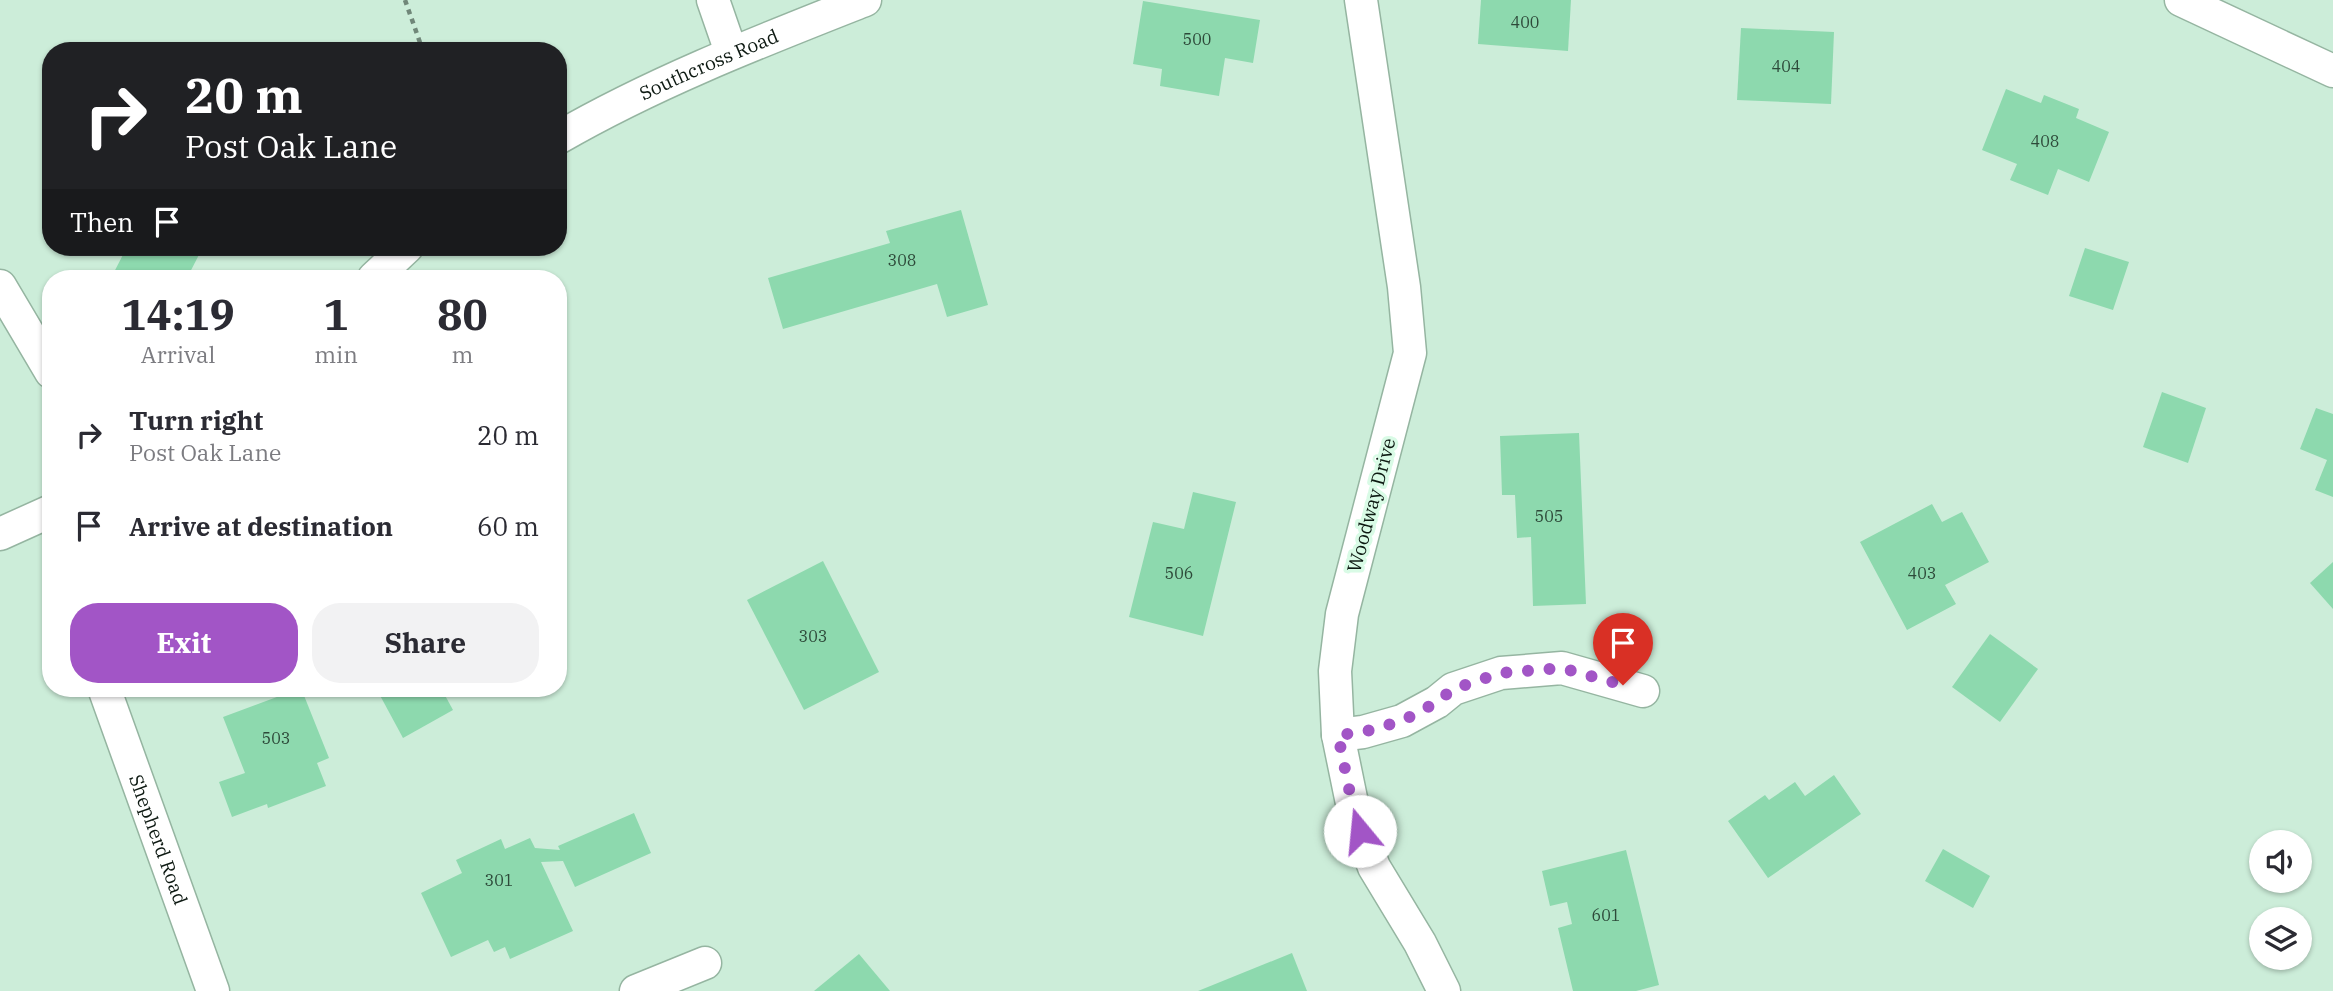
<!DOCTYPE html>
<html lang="en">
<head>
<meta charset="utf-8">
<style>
  :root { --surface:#fff; --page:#f2f2f3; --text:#2b2b33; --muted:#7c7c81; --accent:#a255c6 }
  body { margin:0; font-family:"IBM Plex Serif",serif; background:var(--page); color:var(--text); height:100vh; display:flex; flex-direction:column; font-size:26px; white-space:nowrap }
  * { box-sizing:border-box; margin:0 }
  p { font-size:23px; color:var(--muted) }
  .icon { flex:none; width:38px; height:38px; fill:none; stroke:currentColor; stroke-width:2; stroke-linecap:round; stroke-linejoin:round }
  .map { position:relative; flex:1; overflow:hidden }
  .sheet { position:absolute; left:42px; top:270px; width:525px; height:427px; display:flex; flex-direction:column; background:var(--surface); border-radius:28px; box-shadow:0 2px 5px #0004 }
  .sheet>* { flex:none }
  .banner { position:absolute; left:42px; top:42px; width:525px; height:214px; border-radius:28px; box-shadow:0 2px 5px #0004; background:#202124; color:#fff; overflow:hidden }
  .controls { position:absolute; left:2249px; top:830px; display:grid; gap:14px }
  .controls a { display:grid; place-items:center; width:63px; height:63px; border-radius:50%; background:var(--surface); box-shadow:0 2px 5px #0004; font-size:35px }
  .pin { position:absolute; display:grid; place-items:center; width:60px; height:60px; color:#fff; margin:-72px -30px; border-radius:50% 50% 50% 0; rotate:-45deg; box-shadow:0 0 7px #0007 }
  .pin .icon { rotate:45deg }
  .me { position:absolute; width:77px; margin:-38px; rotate:343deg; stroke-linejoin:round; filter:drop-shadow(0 0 5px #0008) }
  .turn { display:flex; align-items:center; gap:24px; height:147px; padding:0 28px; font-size:32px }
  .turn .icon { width:91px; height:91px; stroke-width:2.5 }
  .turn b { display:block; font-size:49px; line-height:60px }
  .then { display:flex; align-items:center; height:66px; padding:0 28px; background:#0003; gap:14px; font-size:26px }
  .eta { display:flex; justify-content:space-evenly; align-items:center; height:119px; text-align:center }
  .eta b { font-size:42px; font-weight:800; line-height:49px }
  .primary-button { display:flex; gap:14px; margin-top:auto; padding:14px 28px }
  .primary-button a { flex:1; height:80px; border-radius:28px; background:var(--accent); color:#fff; font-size:28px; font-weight:800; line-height:80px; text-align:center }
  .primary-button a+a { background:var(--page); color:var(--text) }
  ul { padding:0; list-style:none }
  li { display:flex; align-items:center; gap:21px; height:91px; padding:0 28px }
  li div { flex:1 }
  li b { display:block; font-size:26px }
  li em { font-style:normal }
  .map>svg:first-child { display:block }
  .building { fill:#8dd9ae }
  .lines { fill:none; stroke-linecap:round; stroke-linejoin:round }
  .street-casing { stroke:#95b5a1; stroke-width:35 }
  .path { stroke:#708779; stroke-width:4.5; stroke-dasharray:5 5; stroke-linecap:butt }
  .street { stroke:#fff; stroke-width:32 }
  .route { stroke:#a255c6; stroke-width:12; stroke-dasharray:0 21.6 }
  .labels { text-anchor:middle; stroke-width:7; stroke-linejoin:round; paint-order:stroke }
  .number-label { font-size:16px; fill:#2d4939 }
  .street-label { font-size:19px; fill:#0d1912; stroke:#d9fbe6 }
</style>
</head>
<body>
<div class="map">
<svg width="2333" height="991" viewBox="0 0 2333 991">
  <rect width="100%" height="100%" fill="#ccedd9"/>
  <g class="building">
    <polygon points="1481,0 1571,0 1568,51 1478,44"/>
    <polygon points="1143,1 1260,20 1253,63 1225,58 1219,96 1160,86 1162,69 1133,64"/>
    <polygon points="1741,28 1834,32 1831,104 1737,100"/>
    <polygon points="2006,89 2041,103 2044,95 2079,109 2076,118 2109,132 2089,182 2058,169 2048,195 2010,180 2017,164 1982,150"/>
    <polygon points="961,210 988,305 947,317 937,284 783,329 768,278 890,243 886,231"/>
    <polygon points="127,247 137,247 146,251 148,247 203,247 187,278 111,278"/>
    <polygon points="2085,248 2129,262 2113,310 2069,296"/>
    <polygon points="2162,392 2206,408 2188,463 2143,447"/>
    <polygon points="2316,408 2333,414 2333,497 2315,490 2327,460 2300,449"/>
    <polygon points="1579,433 1586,604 1533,606 1531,537 1517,538 1515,495 1502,495 1500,436"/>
    <polygon points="1193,492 1236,502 1203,636 1129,617 1153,522 1184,529"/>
    <polygon points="1932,504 1942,522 1962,512 1989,562 1945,585 1956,604 1907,630 1860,542"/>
    <polygon points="823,561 879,672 804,710 747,600"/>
    <polygon points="2333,562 2333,609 2310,583"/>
    <polygon points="1990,634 2038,669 2000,722 1952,687"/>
    <polygon points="301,688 329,758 317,763 326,786 268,808 267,804 232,817 219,782 245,773 223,717"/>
    <polygon points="376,688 441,688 453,710 403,738"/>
    <polygon points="1834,775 1861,814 1768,878 1728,821 1765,795 1769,800 1795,782 1805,796"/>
    <polygon points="634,813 651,853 575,887 563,861 541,862 573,931 510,959 505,947 494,952 488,940 451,957 421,893 462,873 456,860 501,839 505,849 530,838 535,848 560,850 558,846"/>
    <polygon points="1943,849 1990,876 1973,908 1925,881"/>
    <polygon points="1626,850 1659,985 1636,991 1573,991 1558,928 1572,924 1567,902 1550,906 1542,871"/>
    <polygon points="1292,953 1307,991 1198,991"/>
    <polygon points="859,954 890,991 814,991"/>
  </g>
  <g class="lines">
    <g class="street-casing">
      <g id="street">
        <polyline points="713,0 731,52"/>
        <polyline points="1361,0 1404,287 1410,353 1342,614 1335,671 1338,735 1354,813 1374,867 1420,943 1444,991"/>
        <polyline points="2181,0 2333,71"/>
        <path id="s1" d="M 558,138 C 655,82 761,41 865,0"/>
        <polyline points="374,278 407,247"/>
        <polyline points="0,286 51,372"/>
        <polyline points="0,534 51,511"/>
        <path id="s2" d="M 104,688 L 213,991"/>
        <polyline points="1338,735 1363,732 1402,721 1437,702 1453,689 1501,673 1562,668 1643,691"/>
        <polyline points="636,991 705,963"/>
      </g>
    </g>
    <polyline class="path" points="405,0 423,51"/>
    <use href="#street" class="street"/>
  </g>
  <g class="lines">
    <polyline class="route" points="1360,831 1354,813 1338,735 1363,732 1402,721 1437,702 1453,689 1501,673 1562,668 1623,685"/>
  </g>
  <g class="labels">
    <g class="number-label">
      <text x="1525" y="28">400</text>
      <text x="1197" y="45">500</text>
      <text x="1786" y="72">404</text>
      <text x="2045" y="147">408</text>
      <text x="902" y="266">308</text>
      <text x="1549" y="522">505</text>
      <text x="1179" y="579">506</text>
      <text x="1922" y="579">403</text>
      <text x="813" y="642">303</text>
      <text x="276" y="744">503</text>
      <text x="499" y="886">301</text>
      <text x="1606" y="921">601</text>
    </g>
    <g class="street-label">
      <text dy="7" stroke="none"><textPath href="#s1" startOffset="168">Southcross Road</textPath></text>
      <text transform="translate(1371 505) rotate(-75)" y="7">Woodway Drive</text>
      <text dy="7" stroke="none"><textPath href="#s2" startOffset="161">Shepherd Road</textPath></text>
    </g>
  </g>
</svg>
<div class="controls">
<a><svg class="icon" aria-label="sound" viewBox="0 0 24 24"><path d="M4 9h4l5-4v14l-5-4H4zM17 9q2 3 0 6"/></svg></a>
<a><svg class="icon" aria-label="layers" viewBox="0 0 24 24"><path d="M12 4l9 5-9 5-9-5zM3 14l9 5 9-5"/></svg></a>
</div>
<div class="pin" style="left:1623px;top:685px;background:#d93025"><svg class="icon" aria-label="arrive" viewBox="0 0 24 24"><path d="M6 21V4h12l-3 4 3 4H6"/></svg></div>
<svg class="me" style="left:1360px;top:831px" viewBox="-20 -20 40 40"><circle r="19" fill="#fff"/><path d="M0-13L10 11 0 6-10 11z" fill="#a255c6"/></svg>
<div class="banner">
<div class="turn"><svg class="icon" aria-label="right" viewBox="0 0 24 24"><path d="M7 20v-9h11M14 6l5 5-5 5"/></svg><div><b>20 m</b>Post Oak Lane</div></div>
<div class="then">Then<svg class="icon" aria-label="arrive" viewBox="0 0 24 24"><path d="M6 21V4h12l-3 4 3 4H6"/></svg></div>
</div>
<section class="sheet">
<div class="eta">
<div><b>14:19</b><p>Arrival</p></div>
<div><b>1</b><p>min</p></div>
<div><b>80</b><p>m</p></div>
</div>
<ul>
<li><svg class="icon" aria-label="right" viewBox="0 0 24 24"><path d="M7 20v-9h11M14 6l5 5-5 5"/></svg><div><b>Turn right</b><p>Post Oak Lane</p></div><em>20 m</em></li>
<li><svg class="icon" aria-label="arrive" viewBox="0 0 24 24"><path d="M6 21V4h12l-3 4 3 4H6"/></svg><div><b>Arrive at destination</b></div><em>60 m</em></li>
</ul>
<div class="primary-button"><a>Exit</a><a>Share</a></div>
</section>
</div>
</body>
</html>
